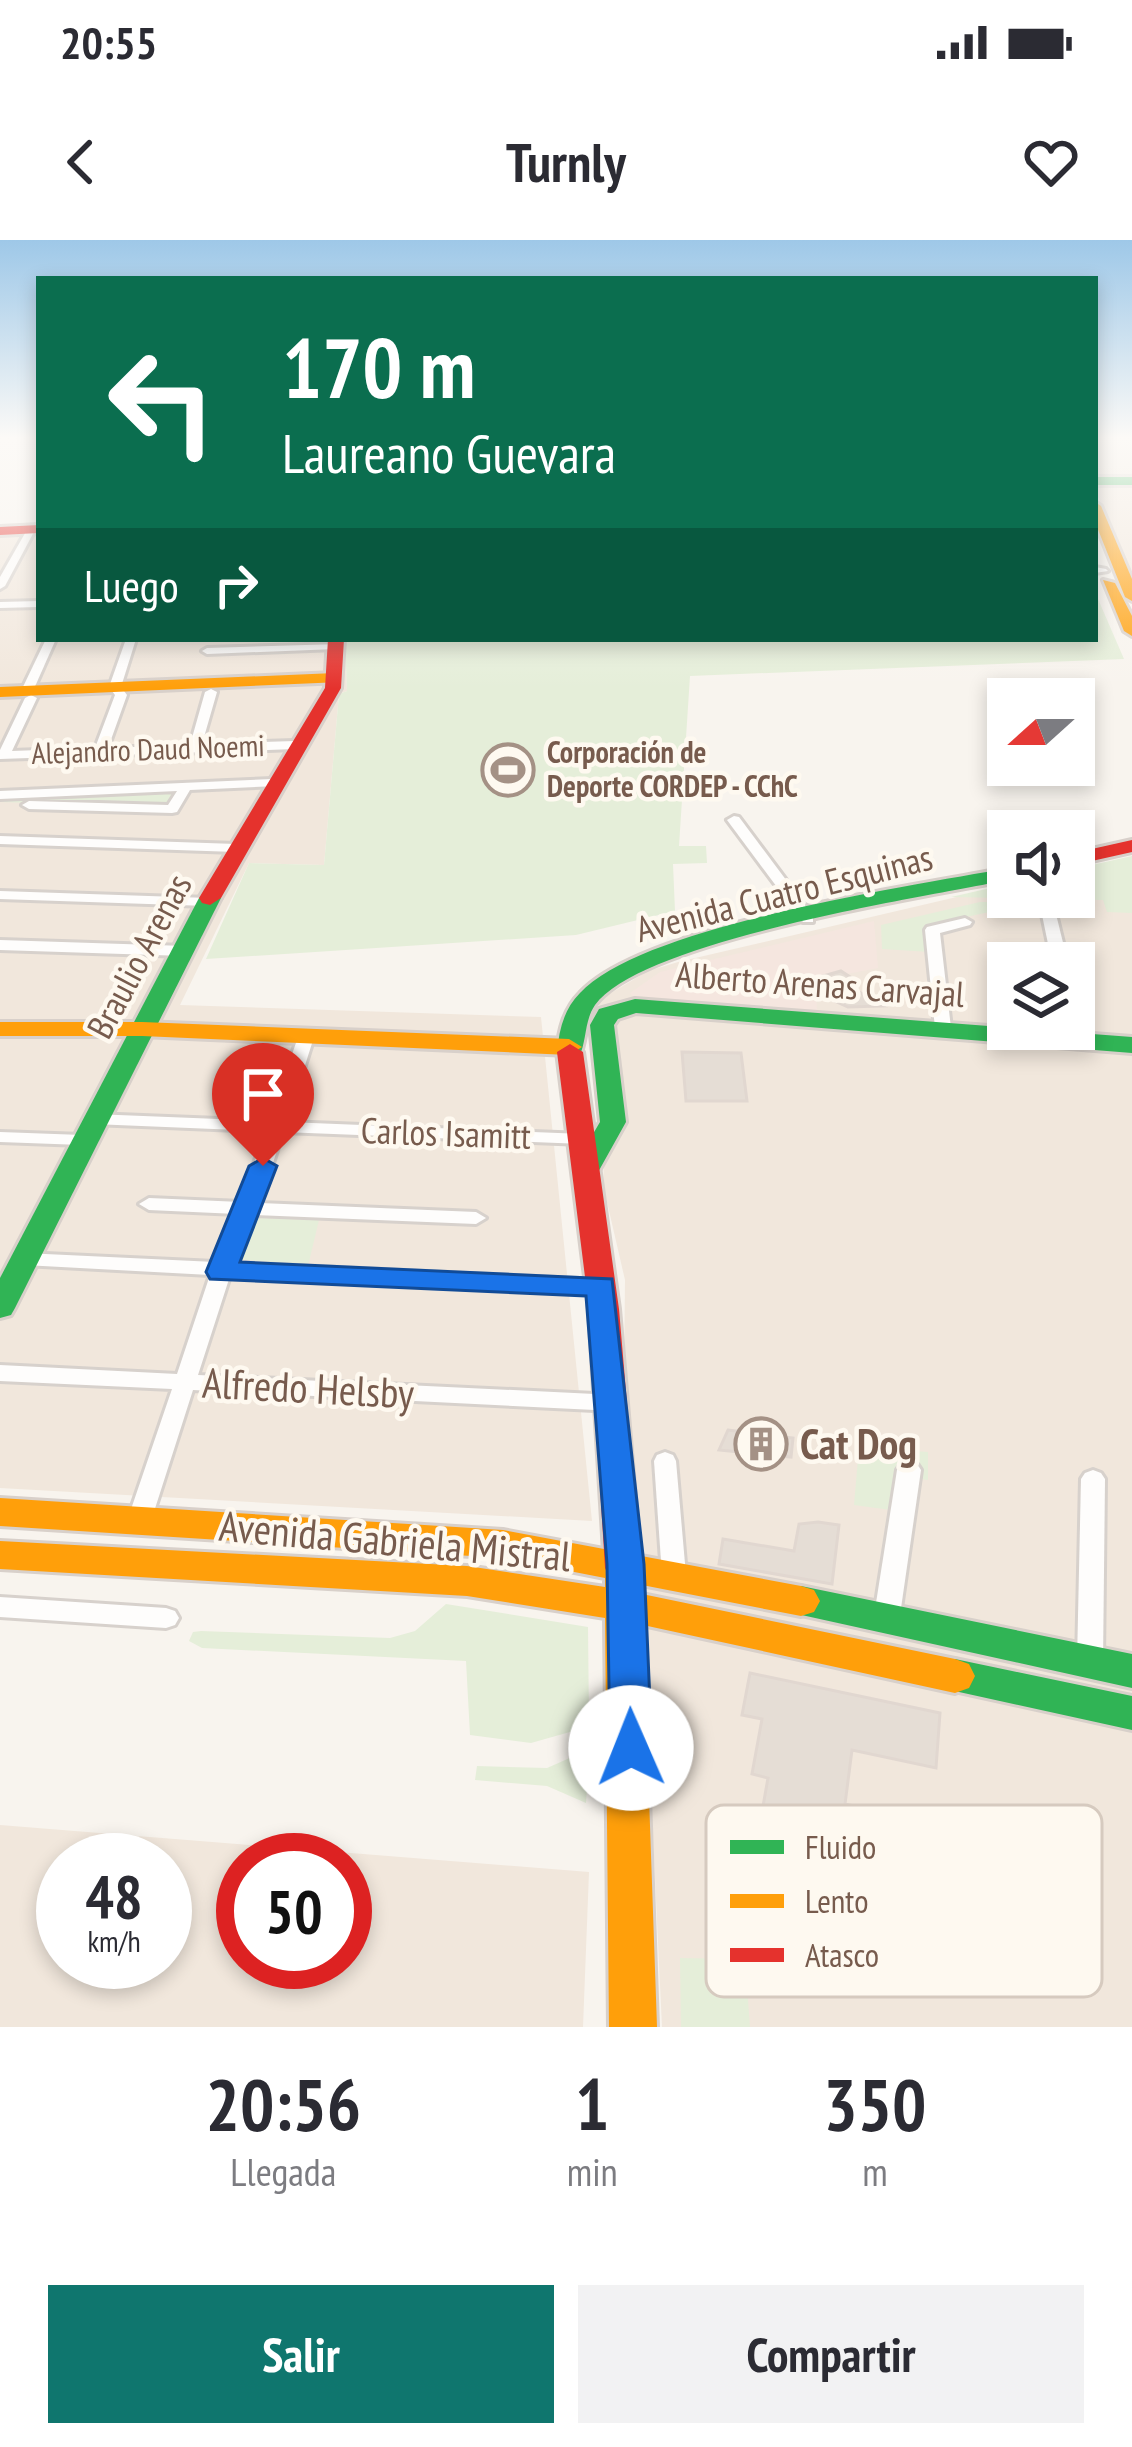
<!DOCTYPE html>
<html lang="es">
<head>
<meta charset="utf-8">
<style>
  :root { --surface:#fff; --page:#f2f2f3; --text:#2b2b33; --muted:#7c7c81; --accent:#0f766e }
  body { margin:0; font-family:"PT Sans Narrow",sans-serif; background:var(--page); color:var(--text); height:100vh; display:flex; flex-direction:column; font-size:45px; white-space:nowrap }
  * { box-sizing:border-box; margin:0 }
  p { font-size:39px; color:var(--muted) }
  .icon { flex:none; width:66px; height:66px; fill:none; stroke:currentColor; stroke-width:2; stroke-linecap:round; stroke-linejoin:round }
  .map { position:relative; height:1787px; overflow:hidden }
  .details { display:flex; flex-direction:column; background:var(--surface); flex:1 }
  .details>* { flex:none }
  .top-card { position:absolute; left:36px; top:36px; width:1062px; height:366px; border-radius:0px; box-shadow:0 6px 18px #0003; background:#0b6e4f; color:#fff; overflow:hidden }
  .needle { width:78px; rotate:249deg }
  .controls { position:absolute; left:987px; top:438px; display:grid; gap:24px }
  .controls a { display:grid; place-items:center; width:108px; height:108px; border-radius:0px; background:var(--surface); box-shadow:0 6px 18px #0003; font-size:60px }
  .speed { position:absolute; left:36px; top:1593px; display:flex; gap:24px; font-size:60px; font-weight:700; text-align:center }
  .speed>* { display:grid; place-content:center; width:156px; height:156px; border-radius:50%; background:var(--surface); box-shadow:0 6px 18px #0003; line-height:1 }
  .speed small { font-size:30px; font-weight:400 }
  .speed .limit { border:18px solid #d22; background:#fff; color:#111 }
  .pin { position:absolute; display:grid; place-items:center; width:102px; height:102px; color:#fff; margin:-123px -51px; border-radius:50% 50% 50% 0; rotate:-45deg; box-shadow:0 0 12px #0007 }
  .pin .icon { rotate:45deg }
  .me { position:absolute; width:132px; margin:-66px; rotate:359deg; stroke-linejoin:round; filter:drop-shadow(0 0 9px #0008) }
  .turn { display:flex; align-items:center; gap:42px; height:252px; padding:0 48px; font-size:54px }
  .turn .icon { width:156px; height:156px; stroke-width:2.5 }
  .turn b { display:block; font-size:84px; line-height:102px }
  .then { display:flex; align-items:center; height:114px; padding:0 48px; background:#0003; gap:24px; font-size:45px }
  .eta { display:flex; justify-content:space-evenly; align-items:center; height:204px; text-align:center }
  .eta b { font-size:72px; font-weight:800; line-height:84px }
  .primary-button { display:flex; gap:24px; margin-top:auto; padding:24px 48px }
  .primary-button a { flex:1; height:138px; border-radius:0px; background:var(--accent); color:#fff; font-size:48px; font-weight:800; line-height:138px; text-align:center }
  .primary-button a+a { background:var(--page); color:var(--text) }
  .status { display:flex; justify-content:space-between; align-items:center; height:84px; padding:0 60px; background:var(--surface); direction:ltr }
  .status svg { height:33px; fill:currentColor }
  header { display:flex; justify-content:space-between; align-items:center; height:156px; padding:0 48px; background:var(--surface); font-size:54px; font-weight:800 }
  .map>svg:first-child { display:block }
  .residential { fill:#f1e7dc; fill-rule:evenodd }
  .commercial { fill:#f5e6df }
  .green { fill:#e5eed9 }
  .building { fill:#e5ddd5; stroke:#e1d7d0; stroke-width:3 }
  .lines { fill:none; stroke-linecap:round; stroke-linejoin:round }
  .street-casing { stroke:#d7d1cc; stroke-width:6 }
  .fast-casing { stroke:#d8d0ca; stroke-width:6 }
  .slow-casing { stroke:#d8d0ca; stroke-width:6 }
  .jam-casing { stroke:#d8d0ca; stroke-width:6 }
  .street { fill:#fefdfc; fill-rule:evenodd }
  .fast { fill:#30b455; fill-rule:evenodd }
  .slow { fill:#ff9f0a; fill-rule:evenodd }
  .jam { fill:#e5322d; fill-rule:evenodd }
  .route { fill:#1a73e8; stroke:#114b97; stroke-width:3 }
  .labels { text-anchor:middle; stroke-width:9; stroke-linejoin:round; paint-order:stroke }
  .far-street-label { font-size:30px; fill:#775b4d; stroke:#fef9f0 }
  .far-poi-label { font-size:30px; font-weight:bold; fill:#775b4d; stroke:#fef9f0; text-anchor:start }
  .street-label { font-size:36px; fill:#775b4d; stroke:#fef9f0 }
  .near-street-label { font-size:42px; fill:#775b4d; stroke:#fef9f0 }
  .near-poi-label { font-size:42px; font-weight:bold; fill:#775b4d; stroke:#fef9f0; text-anchor:start }
  .key { fill:#fef9f0; stroke:#d6cabf; stroke-width:3 }
  .key-label { font-size:33px; fill:#775b4d }
</style>
</head>
<body>
<div class="status"><b>20:55</b><svg viewBox="0 0 49 12"><path d="M0 12V9h3v3zM5 12V6h3v6zM10 12V3h3v9zM15 12V0h3v12zM26 1h20v11H26zM47 4h2v5h-2z"/></svg></div>
<header><svg class="icon" aria-label="back" viewBox="0 0 24 24"><path d="M15 5l-7 7 7 7"/></svg>Turnly<svg class="icon" aria-label="heart" viewBox="0 0 24 24"><path d="M12 20l-8-8c-3-5 5-10 8-4 3-6 11-1 8 4z"/></svg></header>
<div class="map">
<svg width="1132" height="1787" viewBox="0 0 1132 1787">
  <rect width="100%" height="100%" fill="#f8f4ee"/>
  <g class="residential">
    <polygon points="1095,198 1132,198 1132,340 1095,249"/>
    <polygon points="39,283 39,399 345,399 347,451 339,454 324,625 249,623 180,765 541,777 592,1281 0,1248 0,285"/>
    <path d="M 1132,616 L 1132,1787 L 662,1787 L 643,1382 L 624,1134 L 625,1040 L 604,949 L 599,760 L 648,731 L 678,722 L 1008,645 L 1008,657 L 1074,657 ZM 1008,723 L 1074,723 L 1074,789 L 1008,789 Z"/>
    <path d="M 0,1585 L 589,1632 L 583,1787 L 0,1787 ZM 165,1620 L 165,1722 L 63,1722 L 63,1620 ZM 345,1620 L 345,1722 L 243,1722 L 243,1620 Z"/>
  </g>
  <polygon class="commercial" points="874,681 878,728 816,740 817,775 639,764 630,753 660,732"/>
  <g class="green">
    <polygon points="1095,352 1124,419 690,436 679,606 706,606 707,623 673,624 675,671 576,695 206,719 249,623 324,625 339,454 347,451 345,399 1095,399"/>
    <polygon points="182,548 169,567 0,562 0,556"/>
    <polygon points="1132,616 1132,673 1107,672 1103,660 951,657 1008,644 1008,657 1074,657 1074,629"/>
    <polygon points="980,662 1001,662 999,670 928,685 930,712 882,709 881,685"/>
    <polygon points="259,978 319,980 308,1026 238,1019 250,984"/>
    <polygon points="859,1207 928,1212 928,1240 900,1236 898,1271 854,1265"/>
    <polygon points="446,1364 588,1387 589,1481 584,1488 531,1503 470,1495 466,1421 202,1408 189,1401 193,1392 201,1391 390,1398 415,1391"/>
    <polygon points="590,1509 586,1563 547,1546 475,1540 477,1526 547,1528"/>
    <polygon points="680,1718 745,1719 750,1787 681,1787"/>
  </g>
  <g class="building">
    <polygon points="841,731 858,742 849,746 883,766 848,767 821,755 816,738"/>
    <polygon points="682,812 741,813 747,861 686,861"/>
    <polygon points="728,1190 793,1198 791,1217 719,1210"/>
    <polygon points="818,1282 839,1285 832,1344 719,1324 723,1299 794,1311 799,1284"/>
    <polygon points="750,1433 940,1473 936,1528 852,1510 845,1564 940,1585 935,1660 754,1617 768,1538 752,1534 762,1479 742,1475"/>
  </g>
  <g class="lines">
    <g class="street-casing">
      <g id="street">
        <polygon points="28,288 35,290 5,346 0,349 0,337"/>
        <polygon points="1095,327 1106,329 1108,331 1095,333"/>
        <polygon points="39,361 39,367 0,368 0,362"/>
        <polygon points="46,399 56,399 33,451 23,453 21,451"/>
        <polygon points="126,399 136,399 121,447 127,455 108,508 190,505 205,452 211,449 217,452 202,504 295,501 301,505 295,509 0,519 0,510 25,458 31,455 37,458 12,511 95,508 115,455 109,447"/>
        <polygon points="340,404 341,406 336,409 207,414 202,411 207,408"/>
        <polygon points="272,539 277,540 277,546 190,550 177,572 172,573 29,569 22,565 29,561 168,565 177,551 0,559 0,551"/>
        <polygon points="734,576 739,577 813,676 813,682 803,682 727,580"/>
        <polygon points="0,596 236,604 243,608 236,612 0,604"/>
        <polygon points="0,651 208,658 215,662 208,666 0,659"/>
        <polygon points="1048,666 1055,670 1068,723 1052,723 1041,670"/>
        <polygon points="965,678 972,682 970,685 940,693 951,788 943,793 935,788 925,690 927,687"/>
        <polygon points="0,700 185,706 193,711 185,716 0,710"/>
        <polygon points="1074,775 1082,780 1087,801 1085,805 1073,805 1068,789 1074,789"/>
        <polygon points="306,792 314,797 287,882 583,894 592,899 583,904 283,892 260,963 476,972 486,978 476,984 255,975 235,1023 601,1040 608,1042 611,1047 608,1052 601,1054 230,1036 198,1135 615,1155 623,1157 626,1163 623,1169 615,1171 193,1150 151,1281 147,1288 139,1290 131,1288 127,1281 172,1149 0,1141 0,1125 177,1134 210,1035 24,1025 14,1019 24,1013 215,1022 237,974 149,970 139,964 149,958 241,962 265,891 93,884 84,879 93,874 269,881 298,797"/>
        <polygon points="0,892 82,895 91,900 82,905 0,902"/>
        <polygon points="665,1212 673,1215 676,1221 686,1335 683,1342 674,1345 665,1342 662,1335 654,1221 657,1215"/>
        <polygon points="909,1221 917,1224 921,1230 899,1382 895,1389 886,1392 877,1389 873,1382 897,1230 901,1224"/>
        <polygon points="1093,1230 1101,1233 1105,1239 1103,1422 1099,1430 1090,1433 1081,1430 1077,1422 1081,1239 1085,1233"/>
        <polygon points="0,1357 166,1368 175,1371 179,1378 175,1385 166,1388 0,1377"/>
      </g>
    </g>
    <g class="fast-casing">
      <g id="fast">
        <rect x="1095" y="237" width="37" height="8"/>
        <path d="M 1008,628 L 1008,640 C 924,657 642,700 595,765 C 584,781 587,801 579,817 L 561,817 L 557,812 C 559,790 564,769 580,753 C 642,685 912,646 1008,628 Z"/>
        <polygon points="210,651 221,658 15,1068 11,1075 0,1078 0,1038 199,658"/>
        <polygon points="635,759 1132,797 1132,813 636,773 618,779 614,785 626,882 597,934 577,934 573,928 600,882 590,785 599,769"/>
        <polygon points="801,1346 1132,1414 1132,1448 788,1372 782,1361 788,1350"/>
        <polygon points="955,1419 1132,1456 1132,1490 941,1448 935,1436 941,1424"/>
      </g>
    </g>
    <g class="slow-casing">
      <g id="slow">
        <polygon points="1095,262 1101,266 1132,339 1132,361 1125,357 1095,282"/>
        <polygon points="1103,340 1115,343 1132,376 1132,396 1124,391"/>
        <polygon points="335,433 341,434 341,442 0,457 0,447"/>
        <polygon points="0,782 142,782 569,799 582,807 569,815 142,796 0,796"/>
        <polygon points="0,1258 503,1290 801,1346 814,1350 820,1361 814,1372 801,1376 642,1345 642,1354 955,1419 969,1424 975,1436 969,1448 955,1453 643,1385 657,1787 609,1787 605,1378 467,1356 0,1329 0,1301 467,1326 605,1347 605,1338 503,1318 0,1286"/>
      </g>
    </g>
    <g class="jam-casing">
      <g id="jam">
        <polygon points="39,285 39,293 0,295 0,287"/>
        <polygon points="328,399 344,399 341,448 221,658 210,665 202,663 199,658 325,448"/>
        <polygon points="1132,600 1132,612 1074,625 1074,613"/>
        <polygon points="570,804 583,812 619,1069 641,1328 636,1338 623,1343 610,1338 605,1328 589,1069 557,812"/>
      </g>
    </g>
    <use href="#street" class="street"/>
    <use href="#fast" class="fast"/>
    <use href="#slow" class="slow"/>
    <use href="#jam" class="jam"/>
  </g>
  <linearGradient id="sky" x2="0" y2="1"><stop stop-color="#9ec8e8"/><stop offset="0.44" stop-color="#fcfaf7"/><stop offset="1" stop-color="#fcfaf7" stop-opacity="0"/></linearGradient>
  <rect width="1132" height="449" fill="url(#sky)"/>
  <polygon class="route" points="263,918 277,926 240,1022 612,1039 644,1324 652,1508 645,1520 631,1526 616,1520 610,1508 607,1324 586,1056 210,1039 206,1032 249,926"/>
  <defs>
    <g id="stadium-ring" transform="scale(2.7)"><circle r="9.5" fill="#fef9f0" stroke="#a49185" stroke-width="1.5"/><path d="M0-5a6.5 5 0 1 0 0 10a6.5 5 0 1 0 0-10ZM-3.5-1.8h7v3.6h-7Z" fill="#a49185"/></g>
    <g id="building-ring" transform="scale(2.7)"><circle r="9.5" fill="#fef9f0" stroke="#a49185" stroke-width="1.5"/><path d="M-4-6H4V6H1V3H-1V6H-4ZM-2.5-4.3h1.7v1.8h-1.7ZM.8-4.3h1.7v1.8H.8ZM-2.5-1h1.7V.8h-1.7ZM.8-1h1.7V.8H.8Z" fill="#a49185"/></g>
  </defs>
  <g fill-rule="evenodd">
    <use href="#stadium-ring" x="508" y="530"/>
    <use href="#building-ring" x="761" y="1204"/>
  </g>
  <g class="labels">
    <g class="far-street-label">
      <text transform="translate(148 510) rotate(-2)" y="10">Alejandro Daud Noemi</text>
    </g>
    <g class="far-poi-label">
      <text x="547" y="523">Corporación de<tspan x="547" dy="34">Deporte CORDEP - CChC</tspan></text>
    </g>
    <g class="street-label">
      <text transform="translate(784 653) rotate(-14)" y="13">Avenida Cuatro Esquinas</text>
      <text transform="translate(139 716) rotate(-62)" y="13">Braulio Arenas</text>
      <text transform="translate(820 744) rotate(4)" y="13">Alberto Arenas Carvajal</text>
      <text transform="translate(446 893) rotate(2)" y="13">Carlos Isamitt</text>
    </g>
    <g class="near-street-label">
      <text transform="translate(308 1148) rotate(3)" y="15">Alfredo Helsby</text>
      <text transform="translate(395 1301) rotate(5)" y="15">Avenida Gabriela Mistral</text>
    </g>
    <g class="near-poi-label">
      <text x="800" y="1219">Cat Dog</text>
    </g>
  </g>
  <rect x="706" y="1565" width="396" height="192" rx="18" class="key"/>
  <rect x="730" y="1600" width="54" height="14" fill="#30b455"/>
  <rect x="730" y="1654" width="54" height="14" fill="#ff9f0a"/>
  <rect x="730" y="1708" width="54" height="14" fill="#e5322d"/>
  <g class="key-label">
    <text x="805" y="1619">Fluido</text>
    <text x="805" y="1673">Lento</text>
    <text x="805" y="1727">Atasco</text>
  </g>
</svg>
<div class="controls">
<a><svg class="needle" viewBox="-14 -14 28 28"><path d="M0-13l5 13h-10z" fill="#e53935"/><path d="M0 13l5-13h-10z" fill="#7c7c81"/></svg></a>
<a><svg class="icon" aria-label="sound" viewBox="0 0 24 24"><path d="M4 9h4l5-4v14l-5-4H4zM17 9q2 3 0 6"/></svg></a>
<a><svg class="icon" aria-label="layers" viewBox="0 0 24 24"><path d="M12 4l9 5-9 5-9-5zM3 14l9 5 9-5"/></svg></a>
</div>
<div class="speed"><div>48<small>km/h</small></div><div class="limit">50</div></div>
<div class="pin" style="left:263px;top:926px;background:#d93025"><svg class="icon" aria-label="arrive" viewBox="0 0 24 24"><path d="M6 21V4h12l-3 4 3 4H6"/></svg></div>
<svg class="me" style="left:631px;top:1508px" viewBox="-20 -20 40 40"><circle r="19" fill="#fff"/><path d="M0-13L10 11 0 6-10 11z" fill="#1a73e8"/></svg>
<div class="top-card">
<div class="turn"><svg class="icon" aria-label="left" viewBox="0 0 24 24"><path d="M17 20v-9H6M10 6l-5 5 5 5"/></svg><div><b>170 m</b>Laureano Guevara</div></div>
<div class="then">Luego<svg class="icon" aria-label="right" viewBox="0 0 24 24"><path d="M7 20v-9h11M14 6l5 5-5 5"/></svg></div>
</div>
</div>
<section class="details">
<div class="eta">
<div><b>20:56</b><p>Llegada</p></div>
<div><b>1</b><p>min</p></div>
<div><b>350</b><p>m</p></div>
</div>
<div class="primary-button"><a>Salir</a><a>Compartir</a></div>
</section>
</body>
</html>
